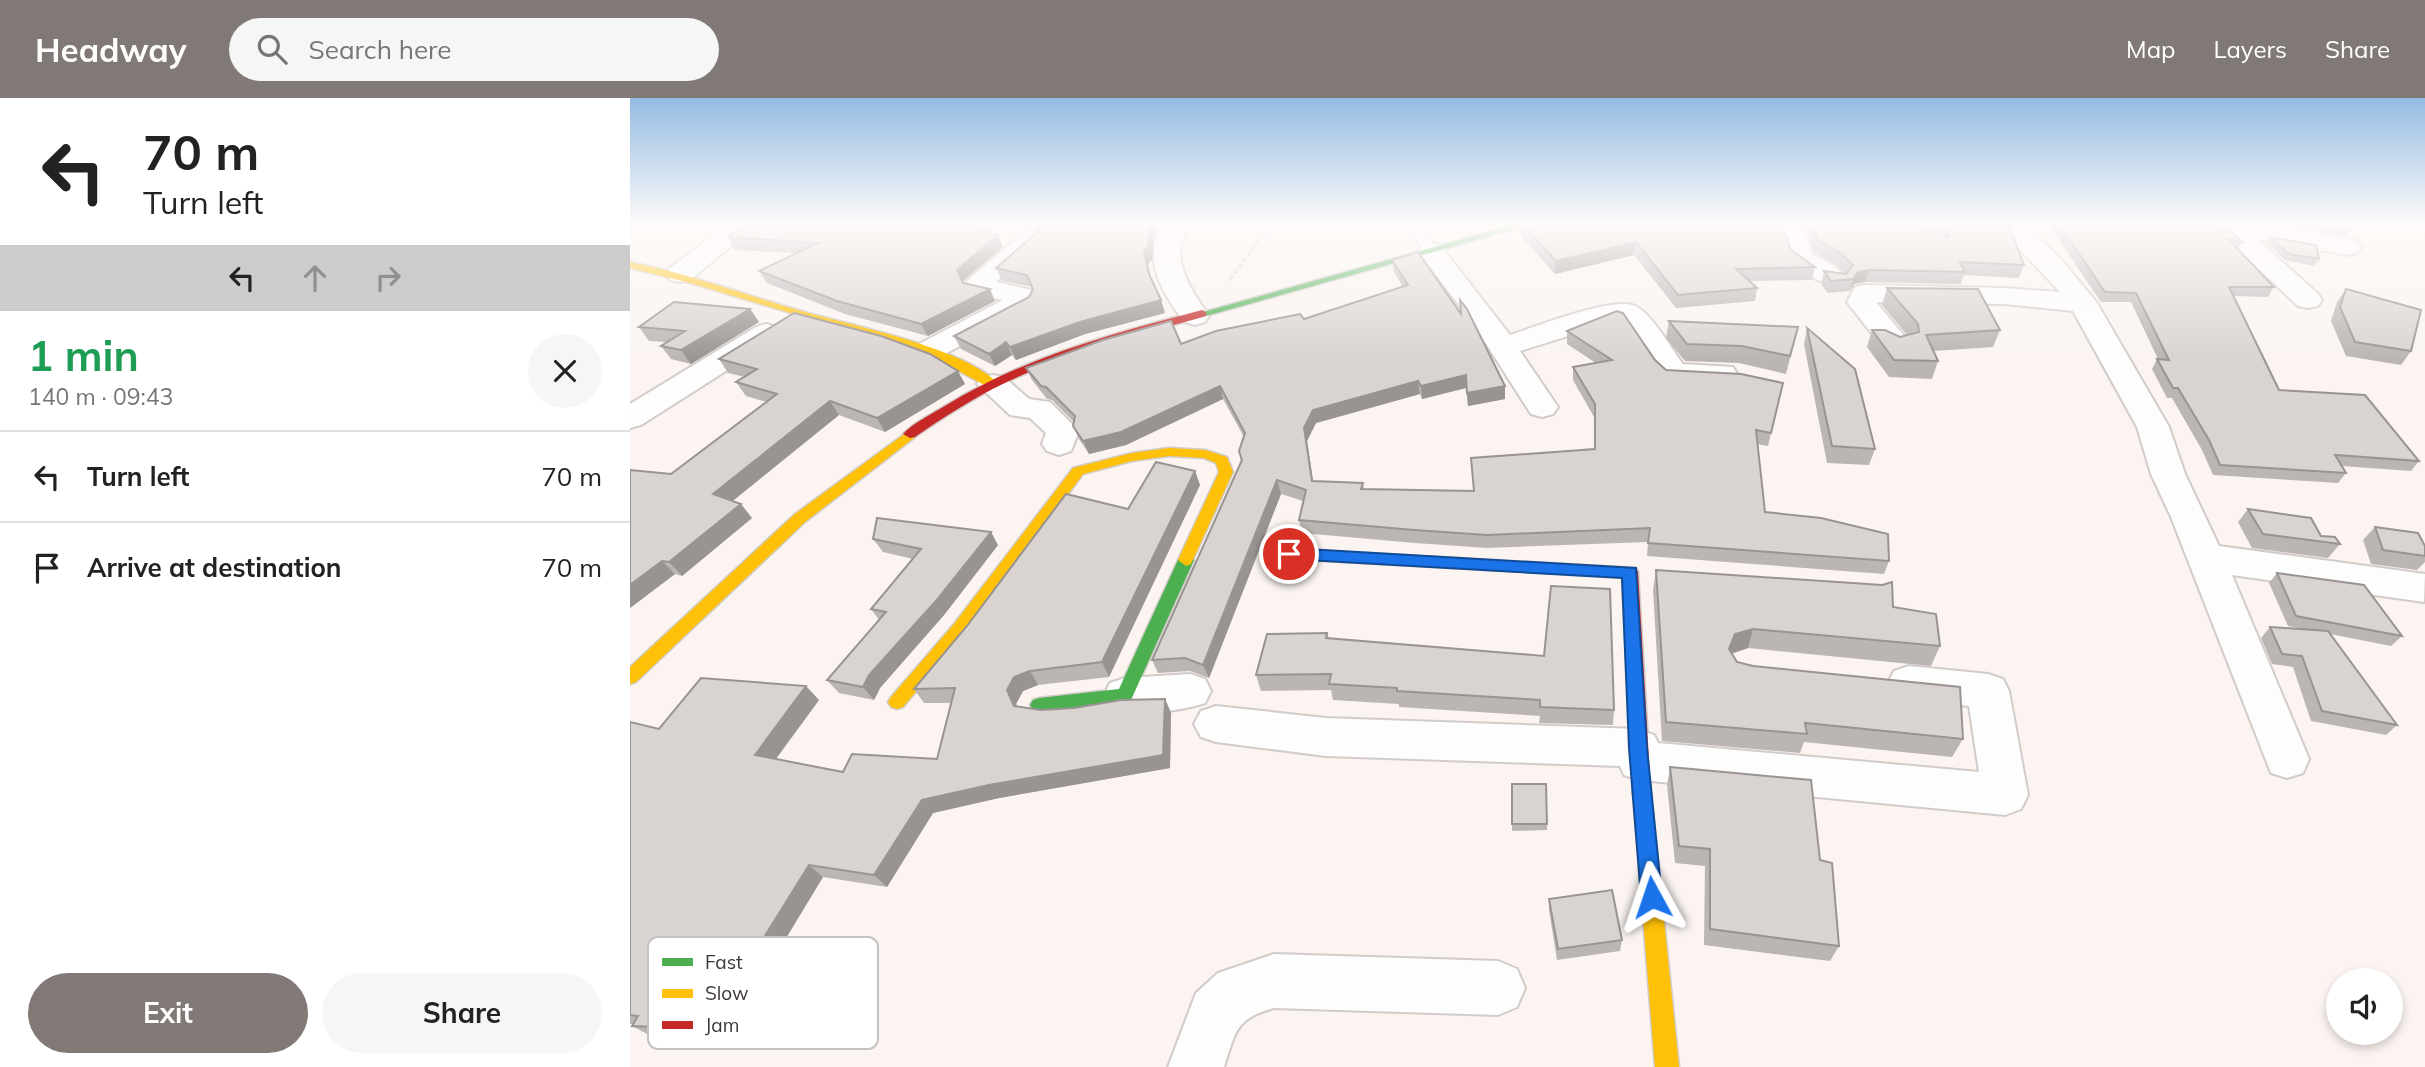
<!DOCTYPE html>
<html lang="en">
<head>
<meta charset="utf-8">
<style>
  :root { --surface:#fff; --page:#f6f6f6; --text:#222; --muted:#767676; --line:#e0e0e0; --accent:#807976 }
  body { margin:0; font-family:Mulish,sans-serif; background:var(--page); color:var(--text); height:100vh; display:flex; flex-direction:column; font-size:26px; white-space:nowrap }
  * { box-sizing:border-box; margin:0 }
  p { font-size:23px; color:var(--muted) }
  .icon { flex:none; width:38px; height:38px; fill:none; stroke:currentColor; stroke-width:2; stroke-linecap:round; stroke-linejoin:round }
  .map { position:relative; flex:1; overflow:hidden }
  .panel { display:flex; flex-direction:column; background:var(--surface); width:630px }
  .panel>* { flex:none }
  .guide { background:#fff; color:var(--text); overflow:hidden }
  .fabs { position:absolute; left:1696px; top:870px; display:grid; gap:14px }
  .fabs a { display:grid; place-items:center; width:77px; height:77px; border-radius:50%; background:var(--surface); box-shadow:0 4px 10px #0003; font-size:35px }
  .pin { position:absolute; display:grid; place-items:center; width:60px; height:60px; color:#fff; margin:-30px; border:4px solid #fff; border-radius:50%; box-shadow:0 2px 7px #0007 }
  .me { position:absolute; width:77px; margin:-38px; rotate:355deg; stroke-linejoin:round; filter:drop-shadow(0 0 5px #0008) }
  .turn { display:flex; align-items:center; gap:24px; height:147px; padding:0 28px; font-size:32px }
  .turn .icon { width:91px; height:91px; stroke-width:2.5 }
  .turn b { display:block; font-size:49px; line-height:60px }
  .lanes { display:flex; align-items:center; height:66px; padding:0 28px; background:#0003; justify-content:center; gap:35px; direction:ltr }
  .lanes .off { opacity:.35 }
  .round { display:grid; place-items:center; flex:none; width:74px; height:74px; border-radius:37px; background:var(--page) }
  .summary { display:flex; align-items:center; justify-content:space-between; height:119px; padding:0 28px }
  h1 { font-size:42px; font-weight:700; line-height:52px; color:#1e9e55 }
  .primary-button { display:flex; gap:14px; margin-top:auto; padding:14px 28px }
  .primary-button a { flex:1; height:80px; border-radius:42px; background:var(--accent); color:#fff; font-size:28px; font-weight:700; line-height:80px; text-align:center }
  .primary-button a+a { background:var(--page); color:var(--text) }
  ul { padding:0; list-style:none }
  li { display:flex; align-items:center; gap:21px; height:91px; padding:0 28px; border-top:2px solid var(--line) }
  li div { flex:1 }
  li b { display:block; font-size:26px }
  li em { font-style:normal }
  header { display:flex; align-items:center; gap:42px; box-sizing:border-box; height:98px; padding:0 35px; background:var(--accent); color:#fff }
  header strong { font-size:33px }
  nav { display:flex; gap:38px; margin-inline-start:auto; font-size:24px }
  .search { width:490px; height:63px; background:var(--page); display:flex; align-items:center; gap:18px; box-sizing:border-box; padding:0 24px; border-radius:38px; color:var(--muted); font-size:26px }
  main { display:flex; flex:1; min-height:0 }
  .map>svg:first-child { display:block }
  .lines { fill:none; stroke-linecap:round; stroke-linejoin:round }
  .lane-casing { stroke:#d2ccc9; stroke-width:4 }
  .street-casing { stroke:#d2ccc9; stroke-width:4 }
  .fast-casing { stroke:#d2ccc9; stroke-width:3 }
  .slow-casing { stroke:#d2ccc9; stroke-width:3 }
  .jam-casing { stroke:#d2ccc9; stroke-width:3 }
  .path { stroke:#d7d5d4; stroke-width:3.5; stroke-dasharray:5 2.5; stroke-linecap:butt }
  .lane { fill:#fefdfd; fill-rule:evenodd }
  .street { fill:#fefdfd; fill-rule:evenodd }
  .fast { fill:#4caf50; fill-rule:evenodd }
  .slow { fill:#ffc107; fill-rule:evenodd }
  .jam { fill:#c62828; fill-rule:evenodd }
  .wall { fill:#bbb6b4 }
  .shaded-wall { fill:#999492 }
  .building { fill:#dad4d1; stroke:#999492; stroke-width:2 }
  .route { fill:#1a73e8; stroke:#114b97; stroke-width:2 }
  .key { fill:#fff; stroke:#c5c3c2; stroke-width:2 }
  .key-label { font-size:19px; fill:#3d3734 }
</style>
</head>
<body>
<header>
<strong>Headway</strong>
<div class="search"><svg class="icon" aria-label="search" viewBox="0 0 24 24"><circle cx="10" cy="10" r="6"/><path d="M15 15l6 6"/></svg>Search here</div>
<nav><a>Map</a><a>Layers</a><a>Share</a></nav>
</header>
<main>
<section class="panel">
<div class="guide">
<div class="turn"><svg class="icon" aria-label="left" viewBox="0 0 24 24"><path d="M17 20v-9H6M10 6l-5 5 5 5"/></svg><div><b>70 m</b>Turn left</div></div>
<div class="lanes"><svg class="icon" aria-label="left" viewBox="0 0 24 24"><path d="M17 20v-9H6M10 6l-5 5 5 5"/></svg><svg class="icon off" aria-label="ahead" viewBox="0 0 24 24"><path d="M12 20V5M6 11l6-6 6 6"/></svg><svg class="icon off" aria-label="right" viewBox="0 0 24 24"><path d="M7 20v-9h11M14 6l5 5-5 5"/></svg></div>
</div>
<div class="summary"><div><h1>1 min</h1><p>140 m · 09:43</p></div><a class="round"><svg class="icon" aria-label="close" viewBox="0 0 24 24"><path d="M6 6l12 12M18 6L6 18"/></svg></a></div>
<ul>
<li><svg class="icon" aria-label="left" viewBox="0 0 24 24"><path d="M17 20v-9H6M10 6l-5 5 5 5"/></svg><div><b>Turn left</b></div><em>70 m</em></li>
<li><svg class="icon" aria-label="arrive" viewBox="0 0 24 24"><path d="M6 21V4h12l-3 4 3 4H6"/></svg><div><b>Arrive at destination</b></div><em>70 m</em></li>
</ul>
<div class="primary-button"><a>Exit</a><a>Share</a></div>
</section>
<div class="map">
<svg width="1795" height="969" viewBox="0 0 1795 969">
  <rect width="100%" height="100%" fill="#fbf4f1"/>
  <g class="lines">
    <g class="lane-casing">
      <polygon id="lane" points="777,126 789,126 808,153 806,156 796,156"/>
    </g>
    <g class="street-casing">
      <g id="street">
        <polygon points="99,126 128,126 60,182 50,184 40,182 36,176 40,170"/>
        <path d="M 533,126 L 559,126 C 538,160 560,190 579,218 L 575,224 L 565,227 L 555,224 C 532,196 511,160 533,126 Z"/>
        <path d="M 1140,126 C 1177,126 1172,121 1182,156 L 1204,168 L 1217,180 L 1213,186 C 1196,190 1162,172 1156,155 C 1154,150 1155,142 1153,138 C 1150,133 1144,131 1140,126 Z"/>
        <polygon points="1366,126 1394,126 1430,160 1467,205 1539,329 1555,376 1589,448 1795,476 1794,504 1602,477 1679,661 1673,675 1657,680 1641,675 1541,419 1521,376 1507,329 1443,213 1374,206 1246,204 1280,245 1276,251 1265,254 1254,251 1217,204 1225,189 1235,187 1374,190 1430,194"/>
        <polygon points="1532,126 1634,126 1718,141 1727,143 1731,149 1727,155 1718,157 1627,141 1688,196 1692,202 1688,208 1678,210 1668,208 1594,138 1536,131"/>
        <polygon points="402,132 411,135 415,140 366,184 402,192 406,204 402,210 311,258 300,261 289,258 285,252 289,246 373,202 339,195 335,185 393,135"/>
        <path d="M 801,145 L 810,147 L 880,237 C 905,229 983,198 1005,208 C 1021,214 1042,252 1053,266 L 1103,269 L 1107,276 L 1103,283 C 1084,287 1049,291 1032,280 C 1023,274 1001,237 994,226 L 986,223 L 890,253 L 928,309 L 923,316 L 912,319 L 901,316 L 846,230 L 788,153 L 792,147 Z"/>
        <polygon points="136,226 146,229 151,235 146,241 11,327 0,330 0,306 126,229"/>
        <polygon points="363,277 374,279 399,301 420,304 449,333 441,353 429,357 417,353 412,346 416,335 400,320 380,317 347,286 352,279"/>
        <polygon points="1279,568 1358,576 1373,581 1379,593 1398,697 1391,711 1375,717 1010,682 994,677 990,668 696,658 586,644 571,639 564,626 571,613 586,608 696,620 1008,631 1024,637 1028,645 1349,674 1339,608 1279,602 1264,597 1258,585 1264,573"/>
        <path d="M 560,576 L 575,581 L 581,593 L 575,605 C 548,614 507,618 480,609 L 474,597 L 480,585 L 495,580 Z"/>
        <path d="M 644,856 L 868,863 L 887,871 L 895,890 L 887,909 L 868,917 L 644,910 C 605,921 606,933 594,969 L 538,969 L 566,895 L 588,875 Z"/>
      </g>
    </g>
    <g class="fast-casing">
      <g id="fast">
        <polygon points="886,126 903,126 576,218 568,218 566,216"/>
        <polygon points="556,456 564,462 501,602 409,614 403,612 400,607 403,602 409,600 489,591 548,462"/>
      </g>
    </g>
    <g class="slow-casing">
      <g id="slow">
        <path d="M 0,164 C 60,176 116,197 175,214 C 225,228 334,250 369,286 L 368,289 L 358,289 L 312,264 L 264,246 L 60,185 L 0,170 Z"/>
        <polygon points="280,332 285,333 287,336 285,339 175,424 6,584 0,586 0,569 165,416"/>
        <polygon points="539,350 575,352 597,359 603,374 561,466 556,468 548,462 589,374 586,365 574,360 539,358 502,363 453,376 336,534 273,609 267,611 261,609 258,604 261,599 324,526 443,370 502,355"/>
        <polygon points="1012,687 1019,689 1021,695 1049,969 1025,969 1003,695 1005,689"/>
      </g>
    </g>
    <g class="jam-casing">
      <g id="jam">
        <path d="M 572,212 L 576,214 L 576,218 C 509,237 440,254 377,284 C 345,299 314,319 285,339 L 280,340 L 273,336 C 283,325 300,317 313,309 C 392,260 483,235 572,212 Z"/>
        <polygon points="659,451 1006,470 1008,474 1021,695 1019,701 1012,703 1005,701 1003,695 992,479 659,461 651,456"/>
      </g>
    </g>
    <polyline class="path" points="600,182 640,126"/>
    <use href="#lane" class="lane"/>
    <use href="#street" class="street"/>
    <use href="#fast" class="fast"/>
    <use href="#slow" class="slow"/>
    <use href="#jam" class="jam"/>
  </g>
  <g class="wall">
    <polygon points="405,126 530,126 524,138 522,162 518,166 521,181 531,202 535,215 455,236 386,262 382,257 365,268 331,251 324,238 399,199 403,191 403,189 372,183 366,170 410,132 406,131"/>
    <polygon points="580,126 599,126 598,128"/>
    <polygon points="891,126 1160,151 1185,169 1182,182 1120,183 1127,190 1125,203 1046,210 1004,157 925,176 891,138"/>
    <polygon points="1171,126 1277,126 1309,136 1305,126 1378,126 1394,167 1389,180 1334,177 1331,186 1235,184 1224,186 1220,193 1198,195 1191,186 1194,173 1216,176 1205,166 1184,154 1176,130"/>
    <polygon points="1418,126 1554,126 1612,144 1608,151 1644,189 1638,199 1604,198 1649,292 1789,363 1781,373 1712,368 1716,375 1708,385 1583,377 1572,352 1542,300 1537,300 1522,271 1527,261 1528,261 1501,204 1471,204"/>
    <polygon points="1649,126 1722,126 1723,129 1717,138"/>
    <polygon points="98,139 373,149 332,184 365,203 298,238 215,216 137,185 129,173 166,155 105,152"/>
    <polygon points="1639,139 1689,161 1684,168 1655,162 1636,145"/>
    <polygon points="762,162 875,288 875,301 838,308 836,290 792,301 790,296 686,325 677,343 683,383 733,385 734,391 844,393 964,351 964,319 943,282 943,269 966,265 937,246 937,233 1025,262 1036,272 1153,285 1138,348 1127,346 1135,414 1259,463 1254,476 1017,458 1018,444 857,450 785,445 672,435 669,422 673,403 651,396 579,580 560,573 528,575 522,562 611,363 609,353 614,339 593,301 496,347 459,356 449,341 443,328 444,324 422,302 417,301 402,282 396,270 551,246 674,221 773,189 764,174"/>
    <polygon points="1257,190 1370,232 1363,249 1304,253 1308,263 1302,281 1259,279 1237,249 1242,232 1270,239 1277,237 1252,207"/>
    <polygon points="1716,191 1781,253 1771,267 1716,258 1701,223 1707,204"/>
    <polygon points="120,211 129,224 61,266 41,261 31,248 37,244 19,243 9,229"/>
    <polygon points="1039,223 1168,229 1156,276 1109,265 1055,263 1036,240"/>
    <polygon points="1177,230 1245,351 1239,367 1197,365 1174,246"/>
    <polygon points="89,261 335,286 255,334 209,317 102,403 122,420 52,478 45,476 0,510 41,376 137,304 116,298 106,284 115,279 98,275"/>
    <polygon points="565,373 570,387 479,579 408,587 393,593 386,606 387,608 411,612 444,610 535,601 541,615 540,670 369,700 303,715 257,789 193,779 95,941 21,938 2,928 2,926 0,926 0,624 29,631 189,602 146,661 213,674 307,661 321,605 294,605 284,591 498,411"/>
    <polygon points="1618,411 1691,438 1710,446 1698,460 1622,450 1608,424"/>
    <polygon points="1745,429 1795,448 1795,464 1787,472 1741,466 1733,442"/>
    <polygon points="243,441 368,447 314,517 250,590 244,602 209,595 197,582 249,522 241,511 283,461 253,454"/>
    <polygon points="1026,472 1310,548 1301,568 1118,550 1102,555 1107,564 1333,641 1322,659 1174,644 1170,655 1032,643 1023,492"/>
    <polygon points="1647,475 1772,538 1761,548 1700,536 1767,627 1756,637 1681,623 1663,569 1642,566 1631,540 1640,529 1678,532 1658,528 1639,485"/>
    <polygon points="697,535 699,540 984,612 983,627 909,625 910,618 769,609 769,606 703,602 701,592 631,593 626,577"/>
    <polygon points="1040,669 1190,762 1209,848 1200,863 1074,847 1075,768 1045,765 1037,687"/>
    <polygon points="882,686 916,686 917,732 882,733"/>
    <polygon points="919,801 992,842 990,853 927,862 919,812"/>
  </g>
  <g class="shaded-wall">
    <polygon points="521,126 530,126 524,138 522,162 518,166 523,189 514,154"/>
    <polygon points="368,137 373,149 332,184 327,172"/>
    <polygon points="1006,144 1004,157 925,176 926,163"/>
    <polygon points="1239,172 1235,184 1224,186 1220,193 1223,181 1228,174"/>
    <polygon points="360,191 365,203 298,238 291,226"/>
    <polygon points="531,202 535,215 455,236 386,262 380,249 450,224"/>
    <polygon points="120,211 129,224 61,266 51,252"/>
    <polygon points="376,244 382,257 365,268 359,256"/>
    <polygon points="328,273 335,286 255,334 247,320"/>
    <polygon points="836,277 836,290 792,301 791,288"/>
    <polygon points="788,283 790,296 686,325 677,343 685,396 674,330 683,312"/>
    <polygon points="590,288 593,301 496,347 459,356 453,343"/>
    <polygon points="875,288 875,301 838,308 837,295"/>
    <polygon points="200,303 209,317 94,410 83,396"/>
    <polygon points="565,373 570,387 479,579 472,564"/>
    <polygon points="647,382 651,396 579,580 573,567"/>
    <polygon points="111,406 122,420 52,478 39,464"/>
    <polygon points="361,434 368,447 314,517 250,590 244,602 233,589 239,577"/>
    <polygon points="32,463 45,476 0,510 0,487"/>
    <polygon points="1123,531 1118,550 1101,556 1099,551 1105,536"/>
    <polygon points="400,573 408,587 393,593 386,606 393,622 384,608 377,592 384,579"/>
    <polygon points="176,588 189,602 139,670 125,657"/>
    <polygon points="535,601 541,615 540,670 369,700 303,715 257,789 244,777 292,702"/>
    <polygon points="179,767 193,779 95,941 77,931"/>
  </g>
  <g class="building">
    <polygon points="116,126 333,126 368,137 327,172 333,185 360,191 291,226 207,203 129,173 188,145 98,139"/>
    <polygon points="410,126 521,126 518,149 514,154 519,176 531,202 450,224 380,249 376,244 359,256 324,238 399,199 403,191 397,177 366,170 412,130"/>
    <polygon points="892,126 1152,126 1160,151 1185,169 1106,171 1127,190 1048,197 1006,144 926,163"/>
    <polygon points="1182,126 1277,126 1319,139 1314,126 1378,126 1394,167 1330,164 1335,174 1239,172 1228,174 1223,181 1201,183 1194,173 1216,176 1223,167 1208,153 1187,142"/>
    <polygon points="1429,126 1554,126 1598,131 1612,144 1598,141 1644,189 1599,189 1649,292 1735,297 1789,363 1705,357 1716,375 1590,367 1579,342 1548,290 1543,290 1527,261 1539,262 1506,195 1475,194"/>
    <polygon points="1707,126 1722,126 1723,129"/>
    <polygon points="1639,139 1686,147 1689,161 1659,156"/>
    <polygon points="788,154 831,216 830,202 837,211 875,288 837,295 836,277 791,288 788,283 683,312 674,330 682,383 733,385 731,391 844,393 841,360 965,351 965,306 943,269 982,262 937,233 987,213 993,215 1025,262 1036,272 1111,276 1153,285 1141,335 1126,332 1135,414 1191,420 1258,436 1259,463 1018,445 1020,430 857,437 784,432 669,422 676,392 647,382 573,567 555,560 522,562 612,362 609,353 615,335 590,288 491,334 453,343 443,328 445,318 416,289 411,288 396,270 473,242 541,223 551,246 586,233 670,216 674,221 778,187 762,162"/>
    <polygon points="1257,190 1348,191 1370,232 1296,237 1308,263 1264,262 1242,232 1255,232 1270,239 1289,234 1288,226"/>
    <polygon points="1716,191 1791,212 1781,253 1725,244 1710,209"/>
    <polygon points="44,204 120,211 51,252 31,248 55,233 9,229"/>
    <polygon points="164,215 251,238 300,256 328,273 247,320 200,303 83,396 111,406 39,464 32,463 0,487 0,372 41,376 147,296 106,284 127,271 89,261"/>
    <polygon points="1039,223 1168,229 1160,258 1112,248 1057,246"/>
    <polygon points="1177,230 1225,271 1245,351 1202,348"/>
    <polygon points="526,364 565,373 472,564 400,573 384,579 377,592 384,608 411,612 444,610 491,602 535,601 533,657 359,687 292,702 244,777 179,767 77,931 2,928 8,918 0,917 0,624 29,631 71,580 176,588 125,657 213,674 222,656 307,661 325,590 284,591 337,528 436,396 498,411"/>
    <polygon points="1618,411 1681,420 1691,438 1705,439 1710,446 1633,436"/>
    <polygon points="247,420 361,434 305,504 239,577 233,589 197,582 256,514 241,511 291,451 243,441"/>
    <polygon points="1745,429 1788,435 1795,448 1795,458 1753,452"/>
    <polygon points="1026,472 1252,487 1262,484 1263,509 1306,516 1310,548 1123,531 1105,536 1099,551 1107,564 1123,568 1330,589 1333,641 1175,625 1177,636 1036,624"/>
    <polygon points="1647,475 1734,487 1772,538 1666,518"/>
    <polygon points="921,488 980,491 984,612 910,609 910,602 767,593 767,590 699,586 701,576 626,577 637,536 697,535 696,540 914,558"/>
    <polygon points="1640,529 1698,533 1767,627 1692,613 1672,558 1652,556"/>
    <polygon points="1040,669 1181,682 1190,762 1202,765 1209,848 1080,831 1080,751 1049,748"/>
    <polygon points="882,686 916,686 917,726 882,726"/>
    <polygon points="982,792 992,842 928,851 919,801"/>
  </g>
  <linearGradient id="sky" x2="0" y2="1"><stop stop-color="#95bbe2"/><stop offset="0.48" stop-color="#fdfaf9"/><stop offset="1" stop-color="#fdfaf9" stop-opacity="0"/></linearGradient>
  <rect width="1795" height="262" fill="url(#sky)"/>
  <polygon class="route" points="659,450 1006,470 1017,650 1032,799 1029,806 1022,809 1015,806 1011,799 999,650 992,480 659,461 651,456"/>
  <rect x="18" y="839" width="230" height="112" rx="10" class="key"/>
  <rect x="32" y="860" width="31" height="8" fill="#4caf50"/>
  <rect x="32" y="891" width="31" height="9" fill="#ffc107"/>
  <rect x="32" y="923" width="31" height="8" fill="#c62828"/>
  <g class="key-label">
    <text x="75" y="871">Fast</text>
    <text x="75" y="902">Slow</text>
    <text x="75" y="934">Jam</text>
  </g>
</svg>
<div class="fabs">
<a><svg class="icon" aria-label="sound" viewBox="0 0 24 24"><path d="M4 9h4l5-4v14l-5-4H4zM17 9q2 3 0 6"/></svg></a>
</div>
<div class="pin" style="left:659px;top:456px;background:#d93025"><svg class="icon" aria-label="arrive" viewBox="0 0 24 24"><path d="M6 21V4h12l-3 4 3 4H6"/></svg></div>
<svg class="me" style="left:1022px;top:799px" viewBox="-20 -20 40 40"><path d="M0-17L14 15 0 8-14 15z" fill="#1a73e8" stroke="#fff" stroke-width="4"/></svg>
</div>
</main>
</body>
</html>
